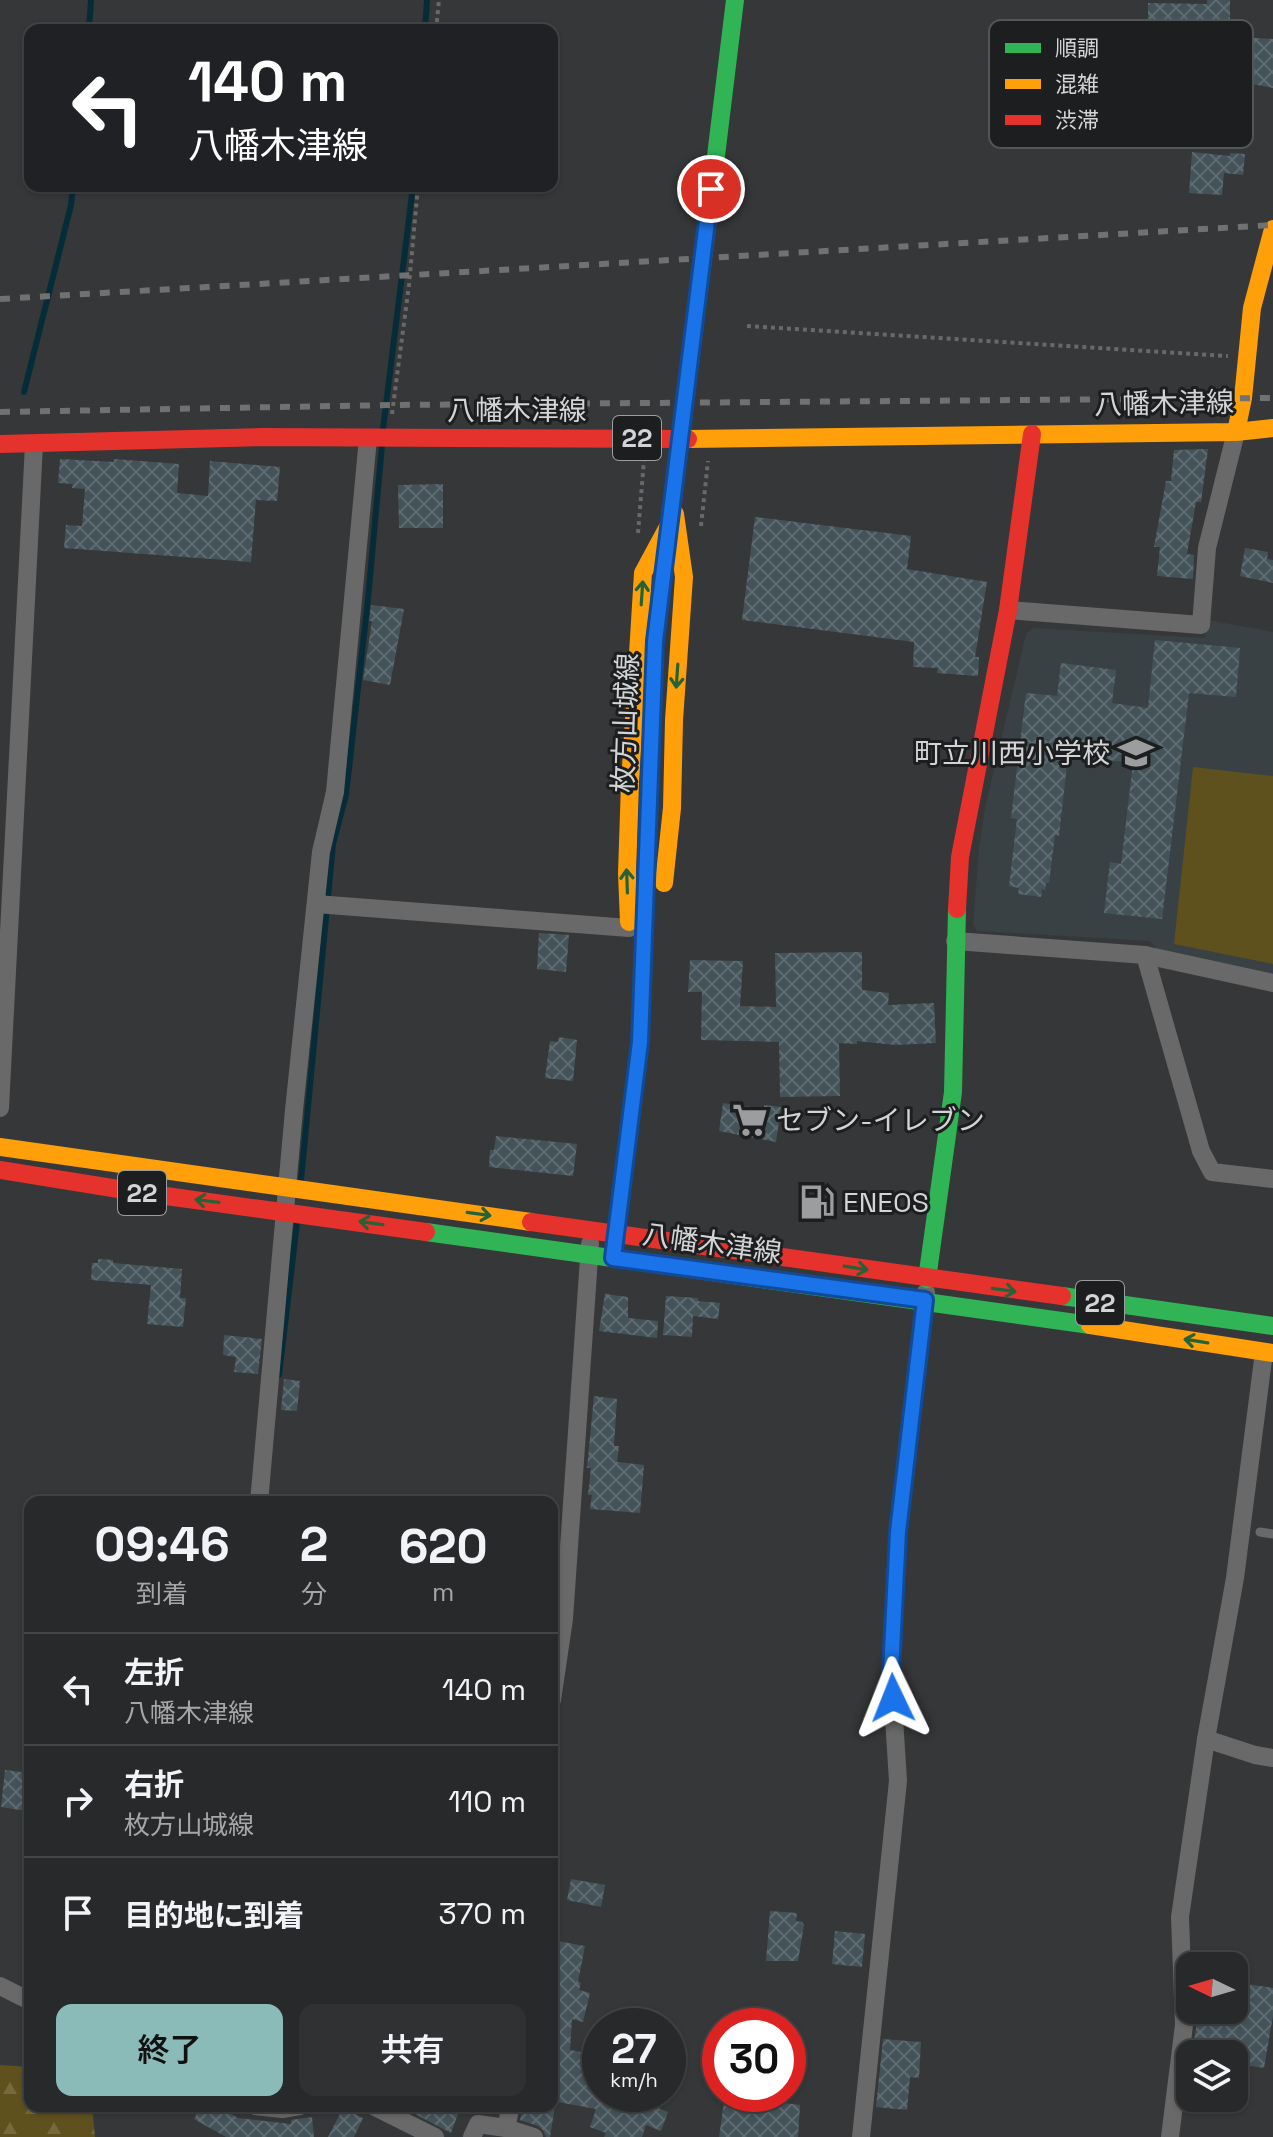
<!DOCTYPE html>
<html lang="ja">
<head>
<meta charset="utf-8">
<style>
  :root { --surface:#28292a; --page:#303132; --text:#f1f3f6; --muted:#a5a6a8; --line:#444547; --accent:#8bbbb9 }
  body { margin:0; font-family:"Space Grotesk","Noto Sans JP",sans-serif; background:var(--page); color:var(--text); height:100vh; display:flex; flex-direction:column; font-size:30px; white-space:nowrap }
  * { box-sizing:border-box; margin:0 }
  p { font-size:26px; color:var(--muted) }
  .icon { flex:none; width:44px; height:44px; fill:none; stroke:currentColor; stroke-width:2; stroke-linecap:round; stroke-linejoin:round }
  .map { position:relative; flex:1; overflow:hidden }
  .sheet { position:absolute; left:24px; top:1496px; width:534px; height:616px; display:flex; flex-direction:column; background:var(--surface); border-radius:16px; box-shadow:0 2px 6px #0004,0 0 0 2px var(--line) }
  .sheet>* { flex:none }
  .guide { position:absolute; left:24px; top:24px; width:534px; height:168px; border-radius:16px; box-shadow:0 2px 6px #0004,0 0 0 2px var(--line); background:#202124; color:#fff; overflow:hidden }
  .needle { width:52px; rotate:275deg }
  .tools { position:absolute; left:1176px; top:1952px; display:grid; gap:16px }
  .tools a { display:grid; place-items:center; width:72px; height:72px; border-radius:16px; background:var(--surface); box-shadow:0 2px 6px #0004,0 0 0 2px var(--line); font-size:40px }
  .speed { position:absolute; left:582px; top:2008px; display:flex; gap:16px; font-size:40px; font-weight:700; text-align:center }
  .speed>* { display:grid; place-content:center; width:104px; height:104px; border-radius:50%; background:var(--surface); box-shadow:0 2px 6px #0004,0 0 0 2px var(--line); line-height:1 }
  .speed small { font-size:20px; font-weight:400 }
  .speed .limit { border:12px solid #d22; background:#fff; color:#111 }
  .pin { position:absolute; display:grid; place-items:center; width:68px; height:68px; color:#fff; margin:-34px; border:4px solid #fff; border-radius:50%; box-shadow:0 2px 8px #0007 }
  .me { position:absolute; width:88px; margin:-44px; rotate:358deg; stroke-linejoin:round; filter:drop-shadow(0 0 6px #0008) }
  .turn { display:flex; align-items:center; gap:28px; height:168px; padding:0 32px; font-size:36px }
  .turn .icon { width:104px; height:104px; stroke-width:2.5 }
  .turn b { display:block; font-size:56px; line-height:68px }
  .eta { display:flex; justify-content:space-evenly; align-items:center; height:136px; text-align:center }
  .eta b { font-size:48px; font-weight:600; line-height:56px }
  .primary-button { display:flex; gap:16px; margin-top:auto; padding:16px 32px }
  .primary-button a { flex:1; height:92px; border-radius:16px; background:var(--accent); color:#111; font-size:32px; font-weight:600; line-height:92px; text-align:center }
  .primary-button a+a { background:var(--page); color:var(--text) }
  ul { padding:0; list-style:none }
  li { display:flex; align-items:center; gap:24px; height:112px; padding:0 32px; border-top:2px solid var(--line) }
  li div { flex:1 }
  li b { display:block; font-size:30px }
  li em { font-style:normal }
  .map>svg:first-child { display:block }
  .built { fill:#394145 }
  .forest { fill:url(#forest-firs) }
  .green { fill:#5f511e }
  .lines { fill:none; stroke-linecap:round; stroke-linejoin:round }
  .stream { stroke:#062c3a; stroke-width:6 }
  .building { fill:url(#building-cross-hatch) }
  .path { stroke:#686968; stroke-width:4; stroke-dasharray:4 4; stroke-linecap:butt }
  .lane { stroke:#696969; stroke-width:9 }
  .street { stroke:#696969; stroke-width:18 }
  .fast { stroke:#30b455; stroke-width:18 }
  .slow { stroke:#ff9f0a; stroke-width:18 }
  .jam { stroke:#e5322d; stroke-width:18 }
  .rail { stroke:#717171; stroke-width:6; stroke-dasharray:10 10; stroke-linecap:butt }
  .fast-bridge { stroke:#30b455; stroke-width:18 }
  .jam-bridge { stroke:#e5322d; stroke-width:18 }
  .oneway { stroke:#266237 }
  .route-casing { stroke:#114b97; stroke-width:20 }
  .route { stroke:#1a73e8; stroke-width:14 }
  .labels { text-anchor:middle; stroke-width:6; stroke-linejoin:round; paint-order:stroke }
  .shield { fill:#1d1e1f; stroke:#9c9d9e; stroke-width:2 }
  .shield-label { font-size:26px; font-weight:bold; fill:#d2d4d5 }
  .street-label { font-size:28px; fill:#d2d4d5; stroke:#1d1e1f }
  .poi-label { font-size:28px; fill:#d2d4d5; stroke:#1d1e1f; text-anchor:start }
  .key { fill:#1d1e1f; stroke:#535556; stroke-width:2 }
  .key-label { font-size:22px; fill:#d2d4d5 }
</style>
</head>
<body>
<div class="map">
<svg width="1273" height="2137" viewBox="0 0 1273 2137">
  <defs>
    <pattern id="forest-firs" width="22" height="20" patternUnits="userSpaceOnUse" patternTransform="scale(2)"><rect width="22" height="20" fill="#5f511e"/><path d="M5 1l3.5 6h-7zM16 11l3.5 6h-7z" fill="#75693e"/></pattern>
    <pattern id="building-cross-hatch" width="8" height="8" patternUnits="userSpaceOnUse" patternTransform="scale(2)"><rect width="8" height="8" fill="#445359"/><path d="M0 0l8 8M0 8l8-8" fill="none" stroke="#5e6b70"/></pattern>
  </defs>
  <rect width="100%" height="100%" fill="#363738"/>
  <polygon class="built" points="1208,620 1273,632 1273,979 1163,956 1150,941 977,931 973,925 979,849 985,808 1026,634 1033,628 1205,638"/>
  <polygon class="forest" points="0,2065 30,2067 30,2106 92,2106 95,2137 0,2137"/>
  <polygon class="green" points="1193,767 1273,776 1273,964 1174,944"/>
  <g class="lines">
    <g class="stream">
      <polyline points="89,30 91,0"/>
      <polyline points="425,30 427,0"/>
      <polyline points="24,392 71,205 73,186"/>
      <polyline points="383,429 413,186"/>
      <polyline points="301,1180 333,844 346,795 368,599 382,445"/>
      <polyline points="279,1375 297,1223"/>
    </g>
  </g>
  <g class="building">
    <polygon points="1207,0 1230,0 1230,27 1148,26 1148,3 1207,4"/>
    <polygon points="1221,36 1273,39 1273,88 1252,84 1251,96 1236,95 1236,62 1219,61"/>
    <polygon points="1192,152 1230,156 1230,153 1245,154 1243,175 1224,173 1222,195 1189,193"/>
    <polygon points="1208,449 1201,502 1196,502 1187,554 1194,555 1193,579 1157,576 1160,547 1154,547 1166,481 1171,481 1174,450"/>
    <polygon points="60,459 114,462 114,459 179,464 177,493 208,496 210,461 280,467 277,501 256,500 251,562 64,548 66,525 82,526 85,489 72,488 73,484 58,483"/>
    <polygon points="443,484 443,528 399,528 398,485"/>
    <polygon points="755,517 911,536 907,569 987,582 975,657 979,657 978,676 937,673 938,668 913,667 914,642 742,620"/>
    <polygon points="1245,548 1268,552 1267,559 1273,560 1273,583 1240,576"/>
    <polygon points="371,605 404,609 390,685 363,680 372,621 369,621"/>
    <polygon points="1155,640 1240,648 1236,697 1189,693 1162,919 1104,913 1110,862 1121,864 1133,763 1068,755 1059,836 1055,835 1049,883 1046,883 1045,890 1042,889 1041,897 1018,894 1019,888 1009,886 1017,819 1011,818 1026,693 1057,696 1061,663 1116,670 1112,703 1148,708"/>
    <polygon points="539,933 569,935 566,972 537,969"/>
    <polygon points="862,952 862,990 889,993 888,1005 934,1003 936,1043 895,1045 857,1041 857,1044 839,1043 840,1096 780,1097 779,1042 701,1040 702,992 688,992 690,960 743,961 740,1006 776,1007 775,953"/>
    <polygon points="559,1037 577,1040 573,1081 545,1078 550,1041 558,1042"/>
    <polygon points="723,1103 764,1109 764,1105 781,1107 776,1142 719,1131"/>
    <polygon points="496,1136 577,1144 573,1176 489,1167 490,1150 494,1150"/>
    <polygon points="98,1259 113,1260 113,1263 182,1269 180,1298 186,1298 183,1327 147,1324 151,1285 91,1280 92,1263 98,1263"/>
    <polygon points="605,1294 628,1297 628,1318 658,1321 657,1338 599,1331"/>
    <polygon points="666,1296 698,1298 698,1301 720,1303 718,1319 693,1316 692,1337 663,1335"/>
    <polygon points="224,1335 262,1339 258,1374 234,1372 236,1357 223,1355"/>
    <polygon points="284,1379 300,1381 297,1411 281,1410"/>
    <polygon points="594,1396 617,1399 614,1446 619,1446 617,1462 644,1465 640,1513 590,1509 592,1495 588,1495 591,1468 587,1468"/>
    <polygon points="5,1770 30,1773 27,1811 1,1807"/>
    <polygon points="571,1879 605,1885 601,1907 567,1900"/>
    <polygon points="770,1911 797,1913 796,1921 802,1922 804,1925 798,1961 766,1961"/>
    <polygon points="835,1931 865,1934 862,1967 832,1964"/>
    <polygon points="552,1940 585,1946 578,1982 581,1983 579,1990 590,1993 583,2022 572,2019 570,2050 597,2055 591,2091 600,2094 623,2094 668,2112 661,2131 646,2125 642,2137 604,2137 606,2133 590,2127 596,2109 552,2101"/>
    <polygon points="1234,1982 1273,1988 1273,2016 1264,2068 1245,2065 1247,2054 1192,2054 1198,2016 1213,2018 1214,2010 1234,2010"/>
    <polygon points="883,2039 921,2042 919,2078 910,2077 907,2110 876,2107"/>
    <polygon points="731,2099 761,2104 762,2100 800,2105 798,2137 719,2137 724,2102 730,2103"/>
    <polygon points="201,2106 218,2106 238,2118 291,2124 291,2120 312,2117 314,2137 226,2137 194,2119"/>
    <polygon points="400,2106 461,2106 451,2133"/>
    <polygon points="523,2106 555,2106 550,2137 546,2137 543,2130 538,2126 520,2120"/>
    <polygon points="343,2108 363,2118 354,2137 328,2137"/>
  </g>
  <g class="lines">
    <g class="path">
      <polyline points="436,30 439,0"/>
      <polyline points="747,326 1228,356"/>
      <polyline points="392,414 409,285 418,186"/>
      <polyline points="701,526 708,461"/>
      <polyline points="638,533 644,460"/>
    </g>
    <polyline class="lane" points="1260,1532 1273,1534"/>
    <g class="street">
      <polyline points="1008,610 1201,625 1207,548 1236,432"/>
      <polyline points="316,904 629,928"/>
      <polyline points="955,941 1145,955 1273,983"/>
      <polyline points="1145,955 1201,1151 1212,1172 1273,1179"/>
      <polyline points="0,1108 34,444"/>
      <polyline points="259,1502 294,1110 321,852 335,792 368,438"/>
      <polyline points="552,1700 564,1619 590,1244"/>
      <polyline points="1206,1739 1255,1755 1273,1758"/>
      <polyline points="0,1986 30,2001"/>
      <polyline points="255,2106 282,2109 300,2106"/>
      <polyline points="373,2106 435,2137"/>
      <polyline points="506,2128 534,2137"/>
      <polyline points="472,2137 478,2124 506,2128 511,2106"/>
      <polyline points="861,2137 898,1781 891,1671 898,1532 926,1292"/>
      <polyline points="1170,2137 1184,2025 1180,1917 1206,1739 1235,1578 1264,1352"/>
    </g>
    <g class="fast">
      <polyline points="426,1232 1090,1325"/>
      <polyline points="927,1279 953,1092 957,909"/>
      <polyline points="1062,1296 1273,1326"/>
    </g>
    <g class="slow">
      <polyline points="1236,432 1243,398 1252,308 1273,229"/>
      <polyline points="688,439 1236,432 1273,428"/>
      <polyline points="664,883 672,808 674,720 684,577 675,514"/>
      <polyline points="629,922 627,873 630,783 643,573 670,523"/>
      <polyline points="0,1147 531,1222"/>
      <polyline points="1090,1325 1273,1353"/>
    </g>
    <g class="jam">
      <polyline points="0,444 262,437 688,439"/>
      <polyline points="957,909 960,857 1008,610 1032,434"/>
      <polyline points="0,1170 137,1192 426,1232"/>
      <polyline points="531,1222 1062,1296"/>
      <polyline points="614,1249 640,1042 655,641"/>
    </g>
    <g class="rail">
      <polyline points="0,299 1273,225"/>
      <polyline points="0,412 393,405 1273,398"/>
    </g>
    <polyline class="fast-bridge" points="715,164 735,0"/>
    <polyline class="jam-bridge" points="655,641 715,164"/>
  </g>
  <defs><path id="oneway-shaft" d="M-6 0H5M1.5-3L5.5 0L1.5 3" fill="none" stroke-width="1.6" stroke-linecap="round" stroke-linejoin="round" transform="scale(2)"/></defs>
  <g class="oneway">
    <use href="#oneway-shaft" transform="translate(642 593) rotate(-86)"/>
    <use href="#oneway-shaft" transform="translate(677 676) rotate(94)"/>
    <use href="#oneway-shaft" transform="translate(627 881) rotate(-92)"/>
    <use href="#oneway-shaft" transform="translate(207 1201) rotate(-173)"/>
    <use href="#oneway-shaft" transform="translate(479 1214) rotate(8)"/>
    <use href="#oneway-shaft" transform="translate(371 1223) rotate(-172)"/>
    <use href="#oneway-shaft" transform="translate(856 1268) rotate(9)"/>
    <use href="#oneway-shaft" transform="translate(1004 1290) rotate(8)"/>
    <use href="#oneway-shaft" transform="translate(1196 1341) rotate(-171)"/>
  </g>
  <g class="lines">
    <g class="route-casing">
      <polyline id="route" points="711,189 655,641 640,1042 613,1258 925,1300 898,1532 891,1671 893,1698"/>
    </g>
    <use href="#route" class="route"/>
  </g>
  <defs>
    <g id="school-bare" transform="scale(2.76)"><path d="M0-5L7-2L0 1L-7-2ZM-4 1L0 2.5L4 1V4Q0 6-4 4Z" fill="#9b9d9e" stroke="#1d1e1f" stroke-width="2.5" paint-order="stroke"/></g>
    <g id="supermarket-bare" transform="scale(2.76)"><path d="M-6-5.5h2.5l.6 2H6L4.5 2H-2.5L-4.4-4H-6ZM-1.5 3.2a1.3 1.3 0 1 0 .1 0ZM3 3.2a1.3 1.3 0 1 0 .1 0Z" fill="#9b9d9e" stroke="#1d1e1f" stroke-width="2.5" paint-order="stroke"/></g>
    <g id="fuel-bare" transform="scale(2.76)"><path d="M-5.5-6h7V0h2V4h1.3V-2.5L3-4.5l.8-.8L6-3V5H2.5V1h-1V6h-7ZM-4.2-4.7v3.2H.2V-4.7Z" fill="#9b9d9e" stroke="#1d1e1f" stroke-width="2.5" paint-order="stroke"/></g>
  </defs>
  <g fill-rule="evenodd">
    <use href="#school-bare" x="1136" y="753"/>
    <use href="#supermarket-bare" x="750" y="1120"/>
    <use href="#fuel-bare" x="817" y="1202"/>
  </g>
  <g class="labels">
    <g class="shield">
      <rect x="613" y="416" width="48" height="44" rx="6"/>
      <rect x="118" y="1171" width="48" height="44" rx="6"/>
      <rect x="1076" y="1281" width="48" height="44" rx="6"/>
    </g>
    <g class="shield-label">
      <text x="637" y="447">22</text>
      <text x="142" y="1202">22</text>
      <text x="1100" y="1312">22</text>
    </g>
    <g class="street-label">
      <text transform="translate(1164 403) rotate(-1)" y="10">八幡木津線</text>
      <text x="517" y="420">八幡木津線</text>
      <text transform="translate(625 723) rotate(-88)" y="10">枚方山城線</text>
      <text transform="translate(712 1243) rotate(8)" y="10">八幡木津線</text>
    </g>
    <g class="poi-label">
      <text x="1110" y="763" text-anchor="end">町立川西小学校</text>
      <text x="776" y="1130">セブン-イレブン</text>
      <text x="843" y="1212">ENEOS</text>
    </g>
  </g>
  <rect x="989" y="20" width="264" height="128" rx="12" class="key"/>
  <rect x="1005" y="43" width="36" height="10" fill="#30b455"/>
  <rect x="1005" y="79" width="36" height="10" fill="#ff9f0a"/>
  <rect x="1005" y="115" width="36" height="10" fill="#e5322d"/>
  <g class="key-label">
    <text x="1055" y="56">順調</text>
    <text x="1055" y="92">混雑</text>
    <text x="1055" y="128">渋滞</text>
  </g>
</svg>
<div class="tools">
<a><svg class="needle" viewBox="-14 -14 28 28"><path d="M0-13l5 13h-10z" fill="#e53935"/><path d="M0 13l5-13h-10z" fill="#a5a6a8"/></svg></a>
<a><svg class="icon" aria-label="layers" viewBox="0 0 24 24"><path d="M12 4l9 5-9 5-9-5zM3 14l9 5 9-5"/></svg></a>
</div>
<div class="speed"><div>27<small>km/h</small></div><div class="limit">30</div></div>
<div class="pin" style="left:711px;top:189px;background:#d93025"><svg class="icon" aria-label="arrive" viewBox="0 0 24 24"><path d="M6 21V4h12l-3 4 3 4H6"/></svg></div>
<svg class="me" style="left:893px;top:1698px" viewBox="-20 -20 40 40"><path d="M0-17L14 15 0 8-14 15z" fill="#1a73e8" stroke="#fff" stroke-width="4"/></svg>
<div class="guide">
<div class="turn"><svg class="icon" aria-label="left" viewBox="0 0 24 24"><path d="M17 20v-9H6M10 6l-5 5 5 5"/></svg><div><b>140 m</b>八幡木津線</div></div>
</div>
<section class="sheet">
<div class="eta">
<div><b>09:46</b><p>到着</p></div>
<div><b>2</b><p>分</p></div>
<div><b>620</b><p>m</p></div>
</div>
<ul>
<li><svg class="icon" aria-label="left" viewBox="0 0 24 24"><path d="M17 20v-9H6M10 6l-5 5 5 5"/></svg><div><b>左折</b><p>八幡木津線</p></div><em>140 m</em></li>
<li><svg class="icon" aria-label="right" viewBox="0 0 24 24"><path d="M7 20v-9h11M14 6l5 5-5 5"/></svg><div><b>右折</b><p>枚方山城線</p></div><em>110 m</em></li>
<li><svg class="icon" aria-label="arrive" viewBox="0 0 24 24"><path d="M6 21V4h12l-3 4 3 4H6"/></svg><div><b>目的地に到着</b></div><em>370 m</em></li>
</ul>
<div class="primary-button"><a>終了</a><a>共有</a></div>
</section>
</div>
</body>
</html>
